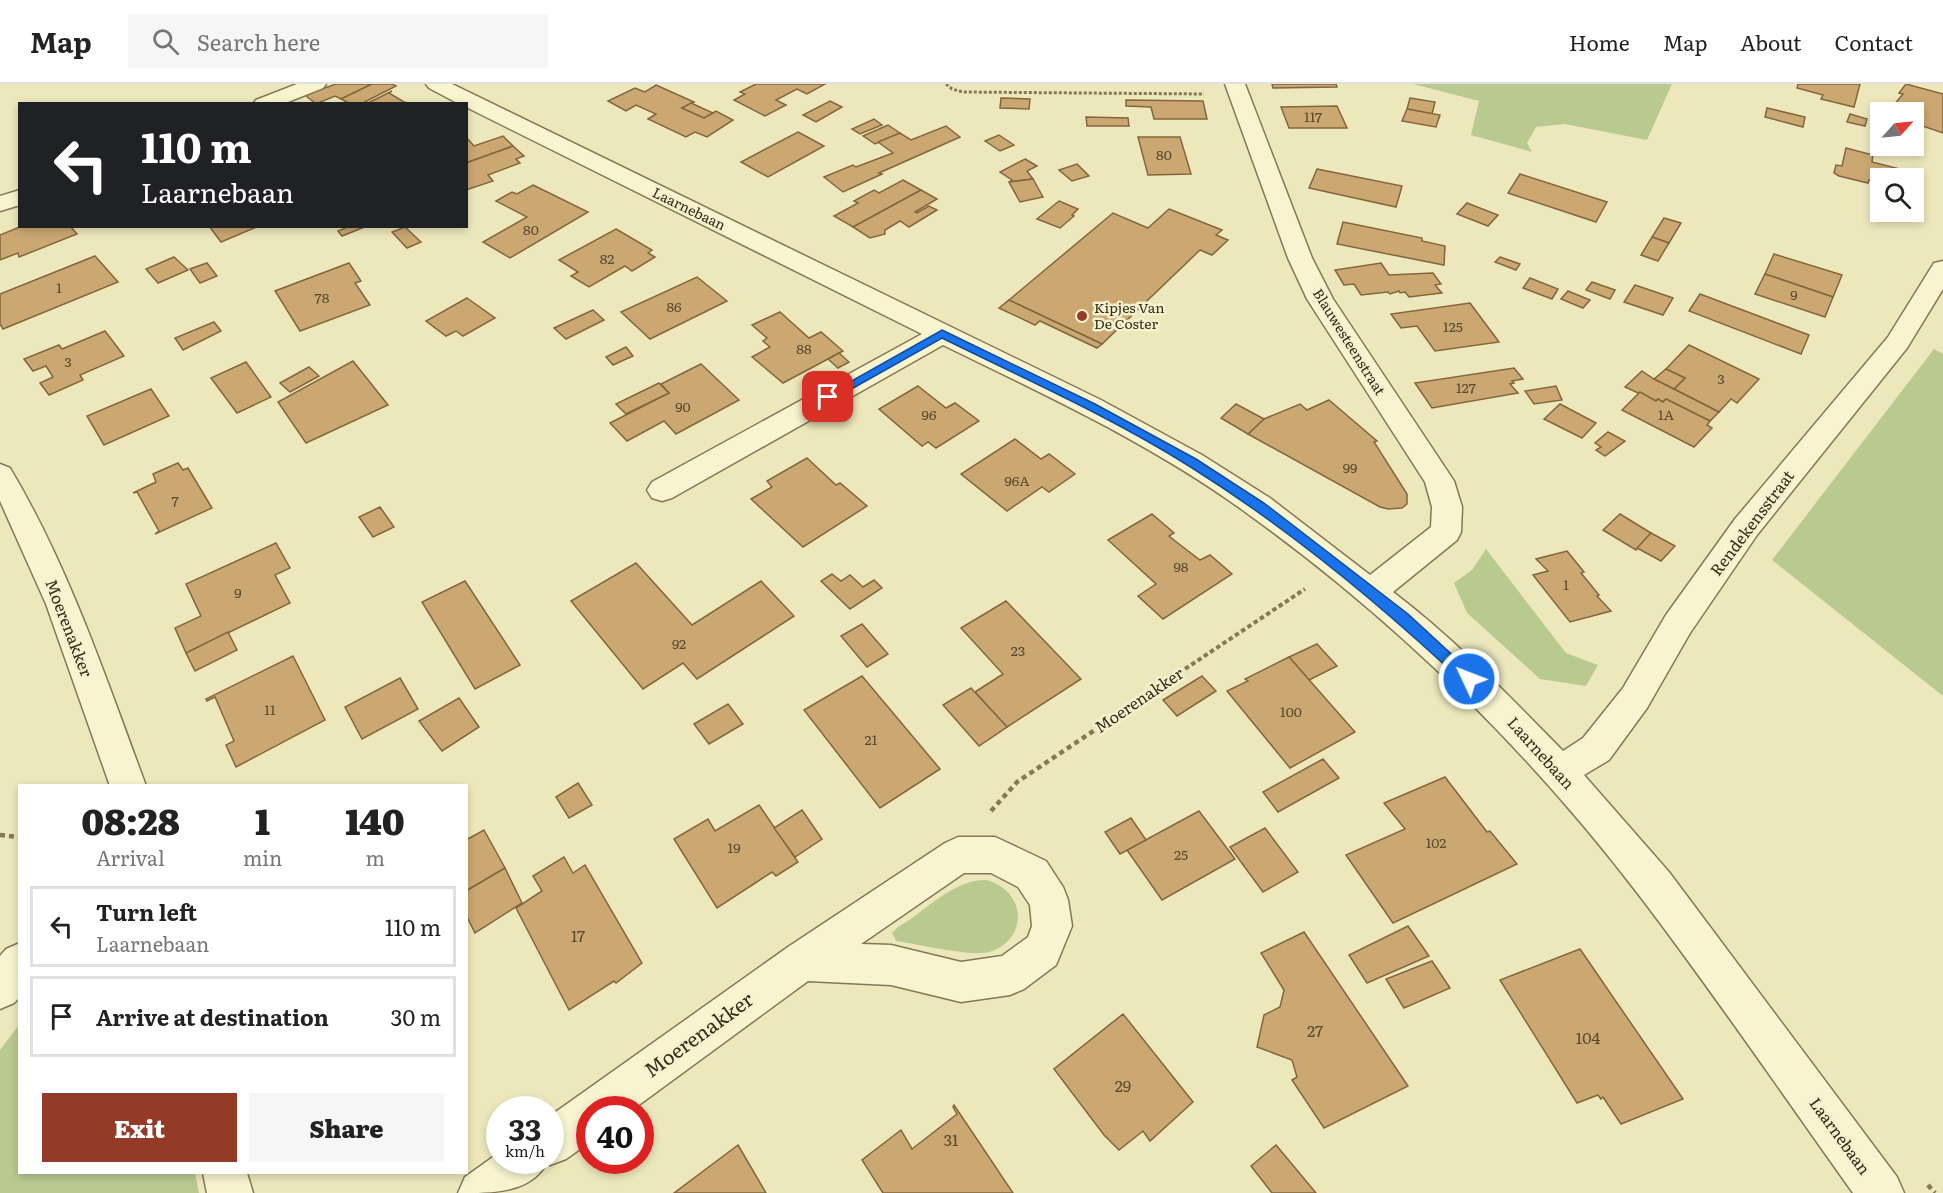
<!DOCTYPE html>
<html lang="en">
<head>
<meta charset="utf-8">
<style>
  :root { --surface:#fff; --page:#f6f6f6; --text:#222; --muted:#767676; --line:#e0e0e0; --accent:#933b27 }
  body { margin:0; font-family:Literata,serif; background:var(--page); color:var(--text); height:100vh; display:flex; flex-direction:column; font-size:22px; white-space:nowrap }
  * { box-sizing:border-box; margin:0 }
  p { font-size:20px; color:var(--muted) }
  .icon { flex:none; width:33px; height:33px; fill:none; stroke:currentColor; stroke-width:2; stroke-linecap:round; stroke-linejoin:round }
  .map { position:relative; flex:1; overflow:hidden }
  .details { position:absolute; left:18px; top:700px; width:450px; height:390px; display:flex; flex-direction:column; background:var(--surface); border-radius:0px; box-shadow:0 3px 9px #0003 }
  .details>* { flex:none }
  .top-card { position:absolute; left:18px; top:18px; width:450px; height:126px; border-radius:0px; box-shadow:0 3px 9px #0003; background:#202124; color:#fff; overflow:hidden }
  .needle { width:39px; rotate:63deg }
  .buttons { position:absolute; left:1870px; top:18px; display:grid; gap:12px }
  .buttons a { display:grid; place-items:center; width:54px; height:54px; border-radius:0px; background:var(--surface); box-shadow:0 3px 9px #0003; font-size:30px }
  .speed { position:absolute; left:486px; top:1012px; display:flex; gap:12px; font-size:30px; font-weight:700; text-align:center }
  .speed>* { display:grid; place-content:center; width:78px; height:78px; border-radius:50%; background:var(--surface); box-shadow:0 3px 9px #0003; line-height:1 }
  .speed small { font-size:15px; font-weight:400 }
  .speed .limit { border:9px solid #d22; background:#fff; color:#111 }
  .pin { position:absolute; display:grid; place-items:center; width:51px; height:51px; color:#fff; margin:-26px; border-radius:12px; box-shadow:0 3px 9px #0006 }
  .me { position:absolute; width:66px; margin:-33px; rotate:313deg; stroke-linejoin:round; filter:drop-shadow(0 0 4px #0008) }
  .turn { display:flex; align-items:center; gap:21px; height:126px; padding:0 24px; font-size:27px }
  .turn .icon { width:78px; height:78px; stroke-width:2.5 }
  .turn b { display:block; font-size:42px; line-height:51px }
  .eta { display:flex; justify-content:space-evenly; align-items:center; height:102px; text-align:center }
  .eta b { font-size:36px; font-weight:800; line-height:42px }
  .button { display:flex; gap:12px; margin-top:auto; padding:12px 24px }
  .button a { flex:1; height:69px; border-radius:0px; background:var(--accent); color:#fff; font-size:24px; font-weight:800; line-height:69px; text-align:center }
  .button a+a { background:var(--page); color:var(--text) }
  ul { padding:0; list-style:none }
  li { display:flex; align-items:center; gap:18px; height:81px; margin:0 12px 9px; padding:0 12px; border:3px solid var(--line); border-radius:0px }
  li div { flex:1 }
  li b { display:block; font-size:22px }
  li em { font-style:normal }
  header { display:flex; align-items:center; gap:36px; box-sizing:border-box; height:84px; padding:0 30px; background:var(--surface); border-bottom:2px solid var(--line) }
  header strong { font-size:28px }
  nav { display:flex; gap:33px; margin-inline-start:auto; font-size:21px }
  .search { width:420px; height:54px; background:var(--page); display:flex; align-items:center; gap:15px; box-sizing:border-box; padding:0 21px; border-radius:0px; color:var(--muted); font-size:22px }
  .map>svg:first-child { display:block }
  .green { fill:#b9ca91 }
  .building { fill:#cba872; stroke:#83663c; stroke-width:1.5 }
  .lines { fill:none; stroke-linecap:round; stroke-linejoin:round }
  .minor-casing { stroke:#847856; stroke-width:3 }
  .path-far2 { stroke:#847856; stroke-width:3; stroke-dasharray:3 2; stroke-linecap:butt }
  .path-far1 { stroke:#847856; stroke-width:4; stroke-dasharray:4.5 3; stroke-linecap:butt }
  .path { stroke:#847856; stroke-width:4.5; stroke-dasharray:5 4; stroke-linecap:butt }
  .minor { fill:#f8f4cf; fill-rule:evenodd }
  .route { fill:#1a73e8; stroke:#114b97; stroke-width:1.5 }
  .poi-dot { fill:#933b27; stroke:#f5f1cc; stroke-width:2 }
  .labels { text-anchor:middle; stroke-width:5; stroke-linejoin:round; paint-order:stroke }
  .number-label { font-size:14px; fill:#5a4b31 }
  .far-street-label { font-size:14px; fill:#342c1b; stroke:#f5f1cc }
  .far-poi-label { font-size:14px; fill:#342c1b; stroke:#f5f1cc; text-anchor:start }
  .street-label { font-size:16px; fill:#342c1b; stroke:#f5f1cc }
  .near-number-label { font-size:16px; fill:#5a4b31 }
  .near-street-label { font-size:20px; fill:#342c1b; stroke:#f5f1cc }
</style>
</head>
<body>
<header>
<strong>Map</strong>
<div class="search"><svg class="icon" aria-label="search" viewBox="0 0 24 24"><circle cx="10" cy="10" r="6"/><path d="M15 15l6 6"/></svg>Search here</div>
<nav><a>Home</a><a>Map</a><a>About</a><a>Contact</a></nav>
</header>
<div class="map">
<svg width="1943" height="1109" viewBox="0 0 1943 1109">
  <rect width="100%" height="100%" fill="#ede8bc"/>
  <g class="green">
    <polygon points="1413,0 1672,0 1647,56 1565,40 1536,43 1527,59 1532,68 1471,51 1479,17"/>
    <polygon points="1934,265 1943,270 1943,612 1772,476"/>
    <polygon points="1486,465 1566,569 1598,581 1586,602 1540,595 1467,529 1454,499 1472,486"/>
    <path d="M 986,796 C 1027,806 1029,856 989,868 C 970,873 918,860 896,857 L 892,849 L 898,843 C 926,827 952,796 986,796 Z"/>
    <polygon points="19,941 20,1089 195,1089 199,1109 0,1109 0,966"/>
  </g>
  <g class="building">
    <polygon points="336,0 372,0 341,15 335,12 316,20 305,11"/>
    <polygon points="372,0 392,0 396,2 361,20 343,20 347,18 341,15"/>
    <polygon points="756,0 825,0 807,10 797,5 776,16 786,21 765,32 734,16 745,10 740,8"/>
    <polygon points="1272,0 1336,0 1337,3 1273,4"/>
    <polygon points="1798,0 1860,0 1854,23 1821,15 1823,11 1797,4"/>
    <polygon points="1906,0 1943,10 1943,49 1914,39 1914,28 1888,28 1903,10 1899,9"/>
    <polygon points="656,1 694,18 682,24 704,34 716,27 733,36 707,53 695,48 686,53 648,35 656,30 636,21 626,27 608,17 635,4 645,8"/>
    <polygon points="392,7 389,9 404,18 413,20 366,20"/>
    <polygon points="1001,14 1030,15 1029,25 1000,24"/>
    <polygon points="1410,14 1435,18 1432,30 1407,25"/>
    <polygon points="1126,16 1203,17 1207,35 1154,35 1151,23 1126,22"/>
    <polygon points="830,17 842,23 816,38 803,31"/>
    <polygon points="691,19 713,29 704,34 682,24"/>
    <polygon points="1337,22 1347,44 1289,44 1281,23"/>
    <polygon points="1767,24 1805,33 1803,43 1765,33"/>
    <polygon points="1407,25 1440,31 1436,43 1402,37"/>
    <polygon points="1850,30 1867,35 1865,42 1847,38"/>
    <polygon points="1086,33 1128,34 1129,42 1087,42"/>
    <polygon points="874,35 882,41 860,50 852,45"/>
    <polygon points="888,41 900,49 875,60 863,52"/>
    <polygon points="946,42 960,53 879,89 882,90 843,108 824,93 853,81 856,83 893,69 878,58 900,49 911,56"/>
    <polygon points="798,48 824,62 768,93 741,78"/>
    <polygon points="999,51 1014,61 1000,67 985,57"/>
    <polygon points="503,52 513,62 466,79 466,53 474,62"/>
    <polygon points="1138,53 1180,53 1191,90 1148,91"/>
    <polygon points="513,62 524,72 516,75 520,79 488,91 493,97 466,106 466,79"/>
    <polygon points="1846,64 1873,71 1872,78 1900,85 1899,94 1876,90 1874,97 1869,96 1868,99 1839,92 1834,89 1836,81 1842,82"/>
    <polygon points="1025,75 1037,82 1027,87 1033,95 1009,98 1012,96 1000,88"/>
    <polygon points="1077,80 1089,92 1072,97 1059,86"/>
    <polygon points="1317,85 1402,102 1396,123 1309,104"/>
    <polygon points="1520,90 1607,118 1596,138 1508,109"/>
    <polygon points="1033,95 1043,113 1020,118 1009,98"/>
    <polygon points="903,96 921,106 853,143 834,132 858,119 854,117 874,106 879,109"/>
    <polygon points="533,101 588,128 510,174 483,158 527,133 496,117 512,108 517,110"/>
    <polygon points="921,106 937,115 915,128 917,129 929,122 937,126 909,143 900,137 885,146 885,150 870,154 853,143"/>
    <polygon points="1059,117 1078,125 1072,131 1074,132 1060,144 1037,135"/>
    <polygon points="1467,119 1498,131 1488,142 1457,130"/>
    <polygon points="1169,125 1222,146 1216,151 1228,156 1212,171 1200,166 1102,260 1009,216 1113,129 1148,144"/>
    <polygon points="1664,134 1681,139 1669,159 1652,153"/>
    <polygon points="1343,138 1422,154 1422,157 1445,162 1444,181 1337,160"/>
    <polygon points="22,142 70,142 77,150 19,173 18,169 0,176 0,151"/>
    <polygon points="209,142 259,142 221,158"/>
    <polygon points="350,142 367,142 342,152 338,147"/>
    <polygon points="405,143 421,158 407,164 392,148"/>
    <polygon points="616,145 652,166 648,169 655,173 632,187 625,182 589,203 571,192 578,188 559,176"/>
    <polygon points="1652,153 1669,159 1658,177 1641,171"/>
    <polygon points="1774,170 1842,191 1833,213 1765,190"/>
    <polygon points="95,172 118,198 3,245 0,240 0,210"/>
    <polygon points="174,173 188,186 158,199 146,185"/>
    <polygon points="1500,173 1520,180 1516,186 1495,178"/>
    <polygon points="207,179 217,192 200,199 190,185"/>
    <polygon points="349,179 361,197 355,199 370,221 300,247 275,207"/>
    <polygon points="1381,179 1389,191 1433,189 1441,200 1435,201 1442,209 1409,213 1405,208 1400,209 1399,207 1390,210 1388,208 1361,211 1354,200 1344,201 1335,186"/>
    <polygon points="1765,190 1833,213 1825,233 1755,210"/>
    <polygon points="697,193 727,217 650,255 621,228"/>
    <polygon points="1530,194 1558,205 1552,215 1523,204"/>
    <polygon points="1592,198 1615,206 1610,215 1586,206"/>
    <polygon points="1635,201 1673,214 1663,231 1624,218"/>
    <polygon points="1568,207 1590,216 1583,224 1561,215"/>
    <polygon points="1700,210 1809,251 1801,270 1689,227"/>
    <polygon points="467,214 495,234 463,252 456,247 446,252 426,237"/>
    <polygon points="1009,216 1102,260 1097,264 1040,237 1035,241 999,224"/>
    <polygon points="1470,219 1499,258 1435,267 1417,242 1401,244 1391,230"/>
    <polygon points="593,226 604,236 566,255 554,244"/>
    <polygon points="780,228 809,254 821,248 843,267 783,299 752,273 770,263 763,257 767,254 752,241"/>
    <polygon points="214,238 221,247 183,266 175,254"/>
    <polygon points="105,247 124,272 80,291 83,296 49,311 40,299 53,293 46,282 33,287 24,275 59,261 62,265"/>
    <polygon points="1689,261 1759,295 1737,319 1731,315 1719,328 1674,305 1685,294 1666,285"/>
    <polygon points="626,263 633,272 613,281 606,273"/>
    <polygon points="839,269 849,278 838,284 828,275"/>
    <polygon points="353,277 388,321 306,359 278,318"/>
    <polygon points="246,278 271,313 237,329 211,294"/>
    <polygon points="701,280 739,316 676,350 664,337 627,357 610,339 669,309 661,300"/>
    <polygon points="309,283 319,292 290,308 280,299"/>
    <polygon points="1514,284 1523,295 1512,297 1514,299 1510,300 1518,309 1432,324 1415,299"/>
    <polygon points="1666,285 1685,294 1674,305 1654,295"/>
    <polygon points="1642,287 1654,295 1719,328 1710,337 1666,315 1663,318 1658,315 1656,317 1625,303"/>
    <polygon points="659,299 669,309 626,330 616,320"/>
    <polygon points="918,302 946,324 955,319 979,337 936,364 928,358 922,362 879,325"/>
    <polygon points="1556,302 1562,316 1534,320 1525,307"/>
    <polygon points="151,305 169,332 104,361 87,332"/>
    <polygon points="1640,308 1656,317 1658,315 1663,318 1666,315 1710,337 1707,341 1712,344 1694,363 1622,326"/>
    <polygon points="1329,316 1377,357 1374,358 1407,410 1407,420 1402,424 1388,425 1380,423 1248,350 1264,335 1300,320 1307,326"/>
    <polygon points="1236,320 1264,335 1248,350 1221,334"/>
    <polygon points="1560,320 1596,339 1582,354 1544,335"/>
    <polygon points="1608,348 1625,357 1605,372 1596,366 1601,363 1595,359"/>
    <polygon points="1015,355 1041,375 1049,370 1075,390 1049,408 1042,403 1007,427 961,390"/>
    <polygon points="807,374 836,401 840,399 867,422 803,463 751,415 772,403 767,397"/>
    <polygon points="178,379 183,386 188,384 212,424 155,450 159,447 137,408 133,409 156,398 153,390"/>
    <polygon points="380,423 394,443 373,453 359,433"/>
    <polygon points="1152,430 1174,449 1169,452 1179,460 1200,476 1210,471 1232,490 1163,535 1138,512 1156,500 1108,456"/>
    <polygon points="1620,430 1651,449 1636,466 1603,446"/>
    <polygon points="1651,449 1675,462 1661,477 1637,464"/>
    <polygon points="276,459 290,484 275,491 290,519 186,569 175,544 201,532 186,500"/>
    <polygon points="1567,467 1584,488 1581,489 1599,511 1597,512 1611,527 1570,538 1533,491 1548,487 1536,475"/>
    <polygon points="636,479 692,541 761,497 794,532 697,595 683,579 643,605 571,517"/>
    <polygon points="832,490 841,497 850,491 863,503 874,496 882,504 850,525 821,497"/>
    <polygon points="465,497 520,581 475,605 422,518"/>
    <polygon points="1006,517 1081,595 1007,643 975,608 1003,590 961,544"/>
    <polygon points="862,540 888,570 867,583 841,552"/>
    <polygon points="228,548 237,566 195,587 186,569"/>
    <polygon points="1317,560 1337,582 1309,596 1289,573"/>
    <polygon points="293,572 325,636 236,683 226,661 234,657 215,613 207,617 206,615"/>
    <polygon points="1289,573 1355,648 1290,684 1227,607 1248,597 1245,595"/>
    <polygon points="862,592 940,685 880,724 804,626"/>
    <polygon points="1202,592 1216,607 1177,632 1163,616"/>
    <polygon points="400,594 418,625 362,655 345,623"/>
    <polygon points="971,604 1007,643 979,662 943,621"/>
    <polygon points="459,614 479,643 442,667 419,637"/>
    <polygon points="728,620 743,640 709,660 694,640"/>
    <polygon points="1323,675 1339,694 1278,728 1263,708"/>
    <polygon points="1445,693 1487,748 1490,747 1517,780 1393,839 1346,771 1405,745 1384,719"/>
    <polygon points="578,699 592,721 569,734 556,713"/>
    <polygon points="759,721 798,778 776,792 772,788 717,824 674,755 708,735 715,747"/>
    <polygon points="802,726 822,755 795,773 774,744"/>
    <polygon points="1199,727 1235,775 1162,816 1127,766"/>
    <polygon points="1131,734 1146,756 1120,770 1105,748"/>
    <polygon points="1265,744 1298,788 1263,808 1230,763"/>
    <polygon points="484,746 505,784 466,807 466,756"/>
    <polygon points="564,773 573,789 585,781 642,879 616,899 614,897 569,926 516,824 542,807 533,792"/>
    <polygon points="505,784 522,819 475,849 466,831 466,807"/>
    <polygon points="1408,842 1429,872 1367,899 1349,871"/>
    <polygon points="1304,848 1408,1002 1324,1044 1292,996 1297,993 1292,976 1257,963 1264,931 1280,923 1284,906 1261,869"/>
    <polygon points="1580,865 1683,1015 1621,1040 1603,1013 1601,1015 1598,1011 1577,1019 1500,896"/>
    <polygon points="1432,877 1450,904 1404,924 1386,895"/>
    <polygon points="1123,930 1193,1018 1150,1057 1143,1047 1119,1066 1104,1051 1054,985"/>
    <polygon points="954,1021 1013,1109 883,1109 862,1076 901,1046 912,1065 957,1030 953,1023"/>
    <polygon points="738,1061 766,1109 674,1109"/>
    <polygon points="1276,1061 1316,1109 1272,1109 1251,1082"/>
  </g>
  <g class="lines">
    <g class="minor-casing">
      <g id="minor">
        <polygon points="297,0 326,0 323,4 283,20 253,20 256,16"/>
        <path d="M 426,0 L 452,0 L 1101,316 L 1202,371 L 1270,414 L 1370,491 L 1431,443 L 1432,423 L 1425,398 L 1307,215 L 1288,174 L 1225,0 L 1245,0 L 1312,174 L 1333,215 L 1454,397 L 1462,423 L 1461,448 L 1457,456 L 1393,508 C 1455,555 1509,612 1563,667 L 1583,654 L 1623,604 L 1666,531 L 1735,435 L 1888,253 L 1934,179 L 1943,177 L 1943,205 L 1907,264 L 1757,451 L 1690,549 L 1647,624 L 1609,676 L 1584,691 L 1669,788 L 1897,1093 L 1904,1109 L 1853,1109 C 1783,1011 1715,911 1642,815 C 1530,668 1398,538 1248,430 C 1154,361 1047,312 943,261 L 672,414 L 662,417 L 652,414 L 647,406 L 652,398 L 922,250 L 466,23 L 466,20 L 459,20 L 429,4 Z"/>
        <polygon points="20,106 20,121 0,127 0,112"/>
        <path d="M 0,380 L 10,384 C 69,483 106,594 146,702 L 110,702 L 46,520 L 0,417 Z"/>
        <path d="M 958,753 L 995,753 L 1008,759 L 1046,777 L 1063,803 L 1068,816 L 1072,842 L 1056,881 L 1024,905 L 1010,911 L 961,918 L 891,901 L 808,897 L 632,1026 L 590,1026 L 590,1058 L 566,1075 L 550,1081 L 546,1080 C 530,1109 493,1109 458,1109 L 465,1093 L 500,1068 L 500,1077 L 550,1077 L 550,1032 L 788,863 L 945,759 ZM 964,789 L 991,789 L 1018,803 L 1030,821 L 1032,842 L 1028,853 L 1002,872 L 961,878 L 891,861 L 861,860 Z"/>
        <polygon points="20,859 20,913 14,919 0,925 0,872 6,865"/>
        <polygon points="203,1089 247,1089 253,1109 207,1109"/>
      </g>
    </g>
    <polyline class="path-far2" points="946,0 952,5 963,8 1204,10"/>
    <polyline class="path-far1" points="1104,639 1305,505"/>
    <g class="path">
      <polyline points="991,727 1017,698 1107,638"/>
      <polyline points="0,751 20,753"/>
      <polyline points="1928,1101 1935,1109"/>
    </g>
    <use href="#minor" class="minor"/>
  </g>
  <path class="route" d="M 942,246 L 1095,320 L 1196,375 L 1264,419 L 1408,530 L 1474,591 L 1476,595 L 1474,599 L 1464,599 C 1379,519 1288,444 1189,382 C 1111,333 1025,295 942,254 L 832,316 L 824,316 L 823,313 Z"/>
  <circle class="poi-dot" cx="1082" cy="232" r="6"/>
  <g class="labels">
    <g class="number-label">
      <text x="1313" y="38">117</text>
      <text x="1164" y="76">80</text>
      <text x="531" y="151">80</text>
      <text x="607" y="180">82</text>
      <text x="59" y="209">1</text>
      <text x="1794" y="216">9</text>
      <text x="322" y="219">78</text>
      <text x="674" y="228">86</text>
      <text x="1453" y="248">125</text>
      <text x="804" y="270">88</text>
      <text x="68" y="283">3</text>
      <text x="1721" y="300">3</text>
      <text x="1466" y="309">127</text>
      <text x="683" y="328">90</text>
      <text x="929" y="336">96</text>
      <text x="1666" y="336">1A</text>
      <text x="1350" y="389">99</text>
      <text x="1017" y="402">96A</text>
      <text x="175" y="422">7</text>
      <text x="1181" y="488">98</text>
      <text x="1566" y="506">1</text>
      <text x="238" y="514">9</text>
      <text x="679" y="565">92</text>
      <text x="1018" y="572">23</text>
      <text x="270" y="631">11</text>
      <text x="1291" y="633">100</text>
      <text x="871" y="661">21</text>
      <text x="1436" y="764">102</text>
      <text x="734" y="769">19</text>
      <text x="1181" y="776">25</text>
    </g>
    <g class="far-street-label">
      <text transform="translate(689 125) rotate(26)" y="5">Laarnebaan</text>
      <text transform="translate(1349 258) rotate(58)" y="5">Blauwesteenstraat</text>
    </g>
    <g class="far-poi-label">
      <text x="1094" y="229">Kipjes Van<tspan x="1094" dy="16">De Coster</tspan></text>
    </g>
    <g class="street-label">
      <text transform="translate(1752 439) rotate(-53)" y="6">Rendekensstraat</text>
      <text transform="translate(69 544) rotate(69)" y="6">Moerenakker</text>
      <text transform="translate(1139 616) rotate(-34)" y="6">Moerenakker</text>
      <text transform="translate(1541 669) rotate(48)" y="6">Laarnebaan</text>
      <text transform="translate(1840 1052) rotate(54)" y="6">Laarnebaan</text>
    </g>
    <g class="near-number-label">
      <text x="578" y="858">17</text>
      <text x="1315" y="953">27</text>
      <text x="1588" y="960">104</text>
      <text x="1123" y="1008">29</text>
      <text x="951" y="1062">31</text>
    </g>
    <g class="near-street-label">
      <text transform="translate(699 951) rotate(-36)" y="7">Moerenakker</text>
    </g>
  </g>
</svg>
<div class="buttons">
<a><svg class="needle" viewBox="-14 -14 28 28"><path d="M0-13l5 13h-10z" fill="#e53935"/><path d="M0 13l5-13h-10z" fill="#767676"/></svg></a>
<a><svg class="icon" aria-label="search" viewBox="0 0 24 24"><circle cx="10" cy="10" r="6"/><path d="M15 15l6 6"/></svg></a>
</div>
<div class="speed"><div>33<small>km/h</small></div><div class="limit">40</div></div>
<div class="pin" style="left:828px;top:313px;background:#d93025"><svg class="icon" aria-label="arrive" viewBox="0 0 24 24"><path d="M6 21V4h12l-3 4 3 4H6"/></svg></div>
<svg class="me" style="left:1469px;top:595px" viewBox="-20 -20 40 40"><circle r="17" fill="#1a73e8" stroke="#fff" stroke-width="3"/><path d="M0-11L8 9 0 5-8 9z" fill="#fff"/></svg>
<div class="top-card">
<div class="turn"><svg class="icon" aria-label="left" viewBox="0 0 24 24"><path d="M17 20v-9H6M10 6l-5 5 5 5"/></svg><div><b>110 m</b>Laarnebaan</div></div>
</div>
<section class="details">
<div class="eta">
<div><b>08:28</b><p>Arrival</p></div>
<div><b>1</b><p>min</p></div>
<div><b>140</b><p>m</p></div>
</div>
<ul>
<li><svg class="icon" aria-label="left" viewBox="0 0 24 24"><path d="M17 20v-9H6M10 6l-5 5 5 5"/></svg><div><b>Turn left</b><p>Laarnebaan</p></div><em>110 m</em></li>
<li><svg class="icon" aria-label="arrive" viewBox="0 0 24 24"><path d="M6 21V4h12l-3 4 3 4H6"/></svg><div><b>Arrive at destination</b></div><em>30 m</em></li>
</ul>
<div class="button"><a>Exit</a><a>Share</a></div>
</section>
</div>
</body>
</html>
